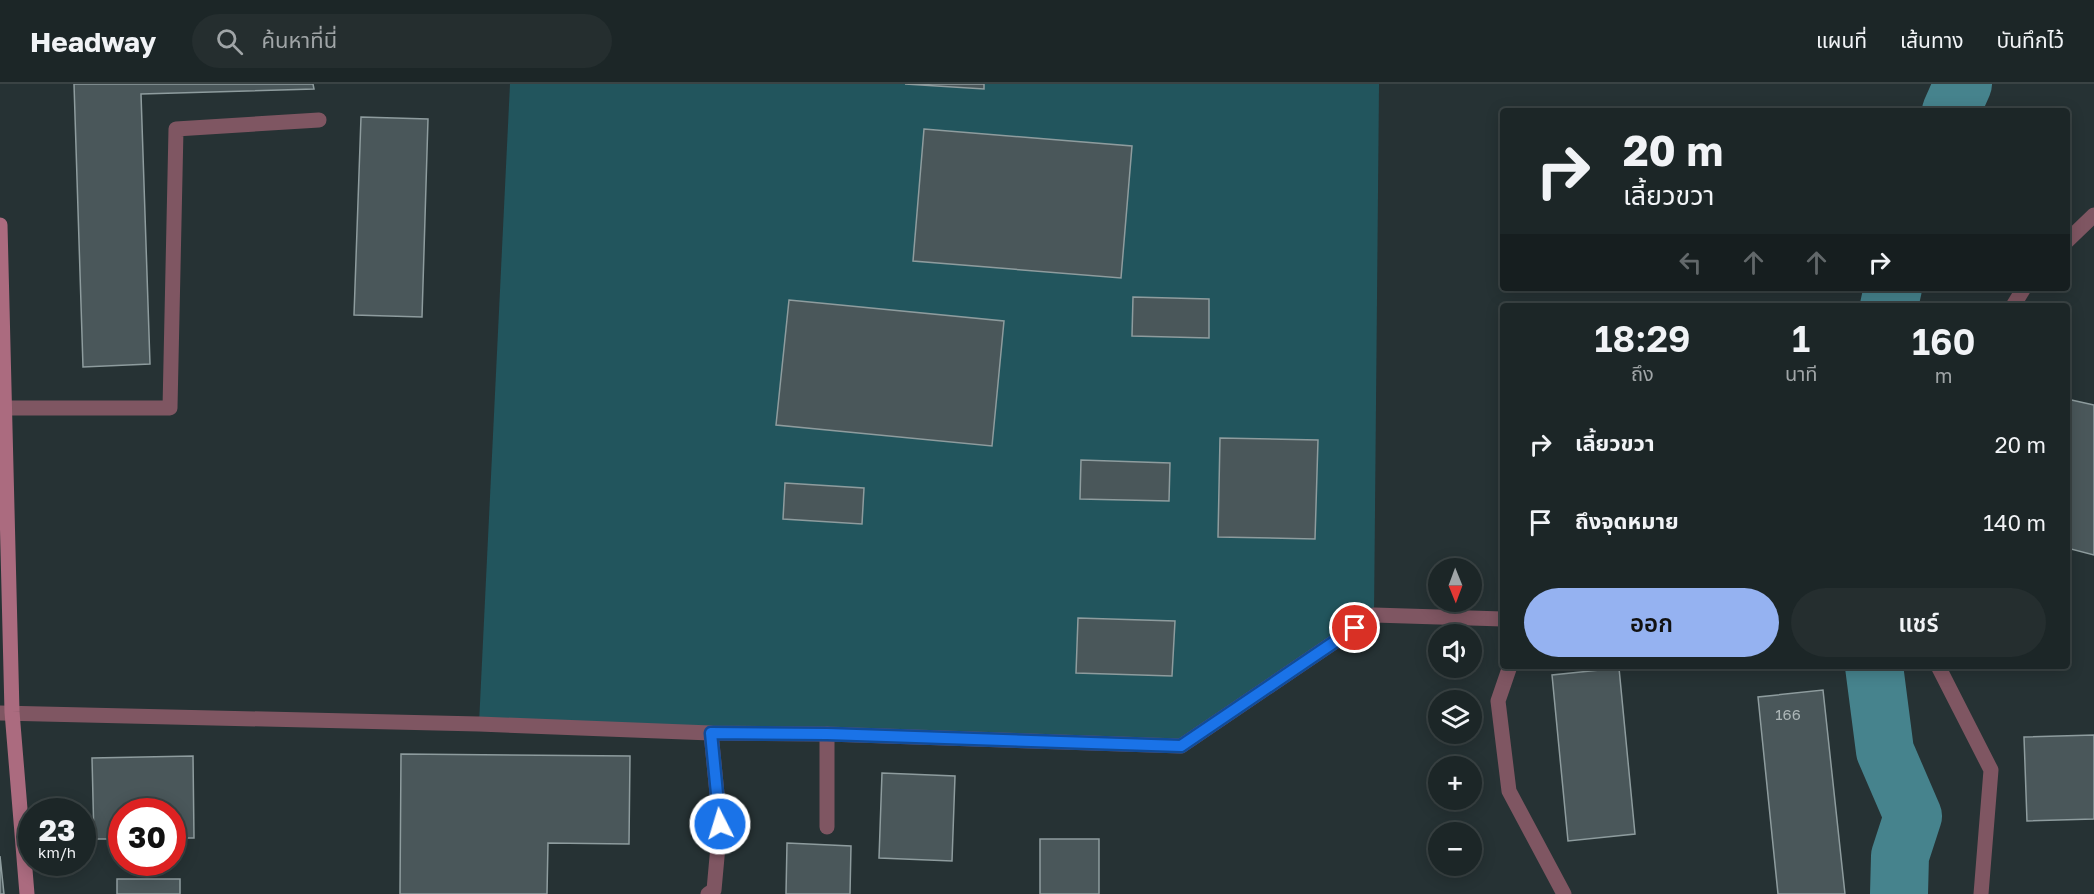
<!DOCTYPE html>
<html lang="th">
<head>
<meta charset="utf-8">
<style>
  :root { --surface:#1c2627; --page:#252e2f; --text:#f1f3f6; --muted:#a0a5a7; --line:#3a4344; --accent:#95b2f1 }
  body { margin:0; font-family:"Golos Text","Noto Sans Thai",sans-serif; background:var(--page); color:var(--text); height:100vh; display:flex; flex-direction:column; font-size:22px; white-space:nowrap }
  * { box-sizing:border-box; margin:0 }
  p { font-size:20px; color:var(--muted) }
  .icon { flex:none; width:33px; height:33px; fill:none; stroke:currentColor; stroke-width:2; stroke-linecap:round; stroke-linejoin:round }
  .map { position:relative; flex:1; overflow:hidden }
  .panel { position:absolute; left:1500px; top:219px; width:570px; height:366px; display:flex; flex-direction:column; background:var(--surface); border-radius:6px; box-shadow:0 3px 15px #0003,0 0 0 2px var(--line) }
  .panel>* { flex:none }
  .hud { position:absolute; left:1500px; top:24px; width:570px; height:183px; border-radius:6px; box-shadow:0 3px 15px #0003,0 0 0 2px var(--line); background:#1c2627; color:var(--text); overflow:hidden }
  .needle { width:39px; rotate:179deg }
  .fabs { position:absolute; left:1428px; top:474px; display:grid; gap:12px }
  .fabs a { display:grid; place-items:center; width:54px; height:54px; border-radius:50%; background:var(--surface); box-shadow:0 3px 15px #0003,0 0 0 2px var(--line); font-size:30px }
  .speed { position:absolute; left:18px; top:714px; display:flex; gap:12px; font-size:30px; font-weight:700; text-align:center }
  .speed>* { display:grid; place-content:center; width:78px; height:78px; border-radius:50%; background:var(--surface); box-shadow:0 3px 15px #0003,0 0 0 2px var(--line); line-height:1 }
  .speed small { font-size:15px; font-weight:400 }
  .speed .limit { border:9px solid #d22; background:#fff; color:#111 }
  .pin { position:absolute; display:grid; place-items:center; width:51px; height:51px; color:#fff; margin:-26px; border:3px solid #fff; border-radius:50%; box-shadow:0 2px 6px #0007 }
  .me { position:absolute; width:66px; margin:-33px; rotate:355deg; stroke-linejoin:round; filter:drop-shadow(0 0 4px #0008) }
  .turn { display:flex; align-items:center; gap:21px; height:126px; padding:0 24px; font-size:27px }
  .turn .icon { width:78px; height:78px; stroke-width:2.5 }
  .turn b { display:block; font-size:42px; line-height:51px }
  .lanes { display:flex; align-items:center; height:57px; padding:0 24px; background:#0003; justify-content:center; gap:30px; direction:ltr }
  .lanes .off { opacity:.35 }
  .eta { display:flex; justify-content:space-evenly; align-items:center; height:102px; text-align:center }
  .eta b { font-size:36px; font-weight:600; line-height:42px }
  .cta { display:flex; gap:12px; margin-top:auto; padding:12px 24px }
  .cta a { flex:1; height:69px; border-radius:36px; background:var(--accent); color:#111; font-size:24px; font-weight:600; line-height:69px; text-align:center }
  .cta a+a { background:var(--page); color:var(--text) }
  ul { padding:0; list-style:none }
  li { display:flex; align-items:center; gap:18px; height:78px; padding:0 24px }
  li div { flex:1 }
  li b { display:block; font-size:22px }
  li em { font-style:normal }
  header { display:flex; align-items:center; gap:36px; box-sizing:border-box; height:84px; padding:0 30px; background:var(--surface); border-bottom:2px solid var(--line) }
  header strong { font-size:28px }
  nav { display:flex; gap:33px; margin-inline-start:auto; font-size:21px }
  .search { width:420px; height:54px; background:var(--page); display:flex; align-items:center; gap:15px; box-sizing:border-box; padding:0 21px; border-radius:33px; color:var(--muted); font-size:22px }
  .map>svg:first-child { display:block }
  .green { fill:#22555d }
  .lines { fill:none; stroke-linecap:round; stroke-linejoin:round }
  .river { stroke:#46838d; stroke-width:58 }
  .building { fill:#4a575a; stroke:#8e9c9e; stroke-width:1.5 }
  .street { stroke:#7f5662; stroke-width:15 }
  .secondary { stroke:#ab6b7f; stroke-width:15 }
  .route-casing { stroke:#114b97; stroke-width:15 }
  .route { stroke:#1a73e8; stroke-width:10 }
  .labels { text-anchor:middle; stroke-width:6; stroke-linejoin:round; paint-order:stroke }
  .number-label { font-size:15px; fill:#acb6b7 }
</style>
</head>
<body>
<header>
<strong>Headway</strong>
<div class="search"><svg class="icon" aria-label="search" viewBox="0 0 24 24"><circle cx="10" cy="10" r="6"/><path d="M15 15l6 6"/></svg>ค้นหาที่นี่</div>
<nav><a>แผนที่</a><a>เส้นทาง</a><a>บันทึกไว้</a></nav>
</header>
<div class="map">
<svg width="2094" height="810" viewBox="0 0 2094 810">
  <rect width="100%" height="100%" fill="#263234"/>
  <polygon class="green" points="510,0 1379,0 1374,531 1181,662 479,640"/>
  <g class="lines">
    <g class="river">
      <polyline points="1951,27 1963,0"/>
      <polyline points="1889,222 1893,204"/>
      <polyline points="1874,582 1885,667 1913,732 1900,772 1899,810"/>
    </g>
  </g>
  <g class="building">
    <polygon points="74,0 313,0 314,5 141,10 150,280 83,283"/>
    <polygon points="905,0 984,0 984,5"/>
    <polygon points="361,33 428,35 422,233 354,231"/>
    <polygon points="924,45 1132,62 1121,194 913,177"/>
    <polygon points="1133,213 1209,215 1209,254 1132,252"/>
    <polygon points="789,216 1004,237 992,362 776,341"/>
    <polygon points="2067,315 2094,321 2094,471 2067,464"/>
    <polygon points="1220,354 1318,356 1315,455 1218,453"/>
    <polygon points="1081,376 1170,379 1169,417 1080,415"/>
    <polygon points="785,399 864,404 862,440 783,435"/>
    <polygon points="1078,534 1175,537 1172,592 1076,589"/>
    <polygon points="1619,584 1635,750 1568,757 1552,591"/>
    <polygon points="1823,606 1845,810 1778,810 1758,613"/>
    <polygon points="2094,651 2094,735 2027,737 2024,653"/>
    <polygon points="401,670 630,672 629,760 548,759 547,810 400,810"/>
    <polygon points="193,672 194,754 172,754 172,728 122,728 122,755 94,755 92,674"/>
    <polygon points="882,689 955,692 952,777 879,774"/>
    <rect x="1040" y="755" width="59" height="55"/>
    <polygon points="787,759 851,762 850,810 786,810"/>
    <polygon points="0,772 4,810 0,810"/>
    <rect x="117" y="795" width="63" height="15"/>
  </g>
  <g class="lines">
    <g class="street">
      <polyline points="2067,157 2094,131"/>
      <polyline points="2013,222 2024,204"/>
      <polyline points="4,324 170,324 176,45 319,36"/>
      <polyline points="1510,582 1498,617 1509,707 1564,810"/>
      <polyline points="1938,582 1991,686 1981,810"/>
      <polyline points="0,629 479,640 711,649 827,650 1181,662 1374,531 1503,535"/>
      <polyline points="827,743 827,650"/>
      <polyline points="708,810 714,806 720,740 711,649"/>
    </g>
    <polyline class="secondary" points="0,141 12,628 27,810"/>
  </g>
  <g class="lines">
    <g class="route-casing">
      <polyline id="route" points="720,740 711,649 827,650 1181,662 1355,544"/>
    </g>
    <use href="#route" class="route"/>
  </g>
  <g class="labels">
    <g class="number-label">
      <text x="1788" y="636">166</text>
    </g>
  </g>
</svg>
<div class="fabs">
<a><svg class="needle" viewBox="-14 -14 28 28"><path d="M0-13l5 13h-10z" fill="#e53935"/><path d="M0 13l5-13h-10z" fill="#a0a5a7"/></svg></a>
<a><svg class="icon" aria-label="sound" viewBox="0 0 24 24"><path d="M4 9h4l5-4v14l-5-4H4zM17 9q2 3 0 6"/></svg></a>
<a><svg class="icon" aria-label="layers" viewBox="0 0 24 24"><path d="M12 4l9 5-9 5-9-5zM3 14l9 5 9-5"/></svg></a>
<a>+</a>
<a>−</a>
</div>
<div class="speed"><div>23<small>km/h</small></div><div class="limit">30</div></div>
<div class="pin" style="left:1355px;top:544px;background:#d93025"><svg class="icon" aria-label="arrive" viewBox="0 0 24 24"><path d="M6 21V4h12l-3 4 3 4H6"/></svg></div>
<svg class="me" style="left:720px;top:740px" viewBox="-20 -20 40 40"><circle r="17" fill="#1a73e8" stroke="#fff" stroke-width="3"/><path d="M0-11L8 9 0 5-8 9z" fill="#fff"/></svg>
<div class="hud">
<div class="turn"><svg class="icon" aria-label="right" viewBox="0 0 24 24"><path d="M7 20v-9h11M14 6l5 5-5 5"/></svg><div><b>20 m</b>เลี้ยวขวา</div></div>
<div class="lanes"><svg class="icon off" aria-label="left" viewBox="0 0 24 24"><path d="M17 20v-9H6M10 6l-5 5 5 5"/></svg><svg class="icon off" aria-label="ahead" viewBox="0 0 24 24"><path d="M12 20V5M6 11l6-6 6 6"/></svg><svg class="icon off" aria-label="ahead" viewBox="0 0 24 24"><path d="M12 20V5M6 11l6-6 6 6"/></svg><svg class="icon" aria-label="right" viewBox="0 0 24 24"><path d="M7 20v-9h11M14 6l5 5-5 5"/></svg></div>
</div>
<section class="panel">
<div class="eta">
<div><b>18:29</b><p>ถึง</p></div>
<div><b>1</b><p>นาที</p></div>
<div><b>160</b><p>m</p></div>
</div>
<ul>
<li><svg class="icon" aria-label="right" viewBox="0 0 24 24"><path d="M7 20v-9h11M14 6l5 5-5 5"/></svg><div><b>เลี้ยวขวา</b></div><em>20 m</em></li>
<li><svg class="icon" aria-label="arrive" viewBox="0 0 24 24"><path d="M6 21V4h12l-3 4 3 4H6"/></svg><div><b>ถึงจุดหมาย</b></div><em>140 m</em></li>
</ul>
<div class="cta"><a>ออก</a><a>แชร์</a></div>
</section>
</div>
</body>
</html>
